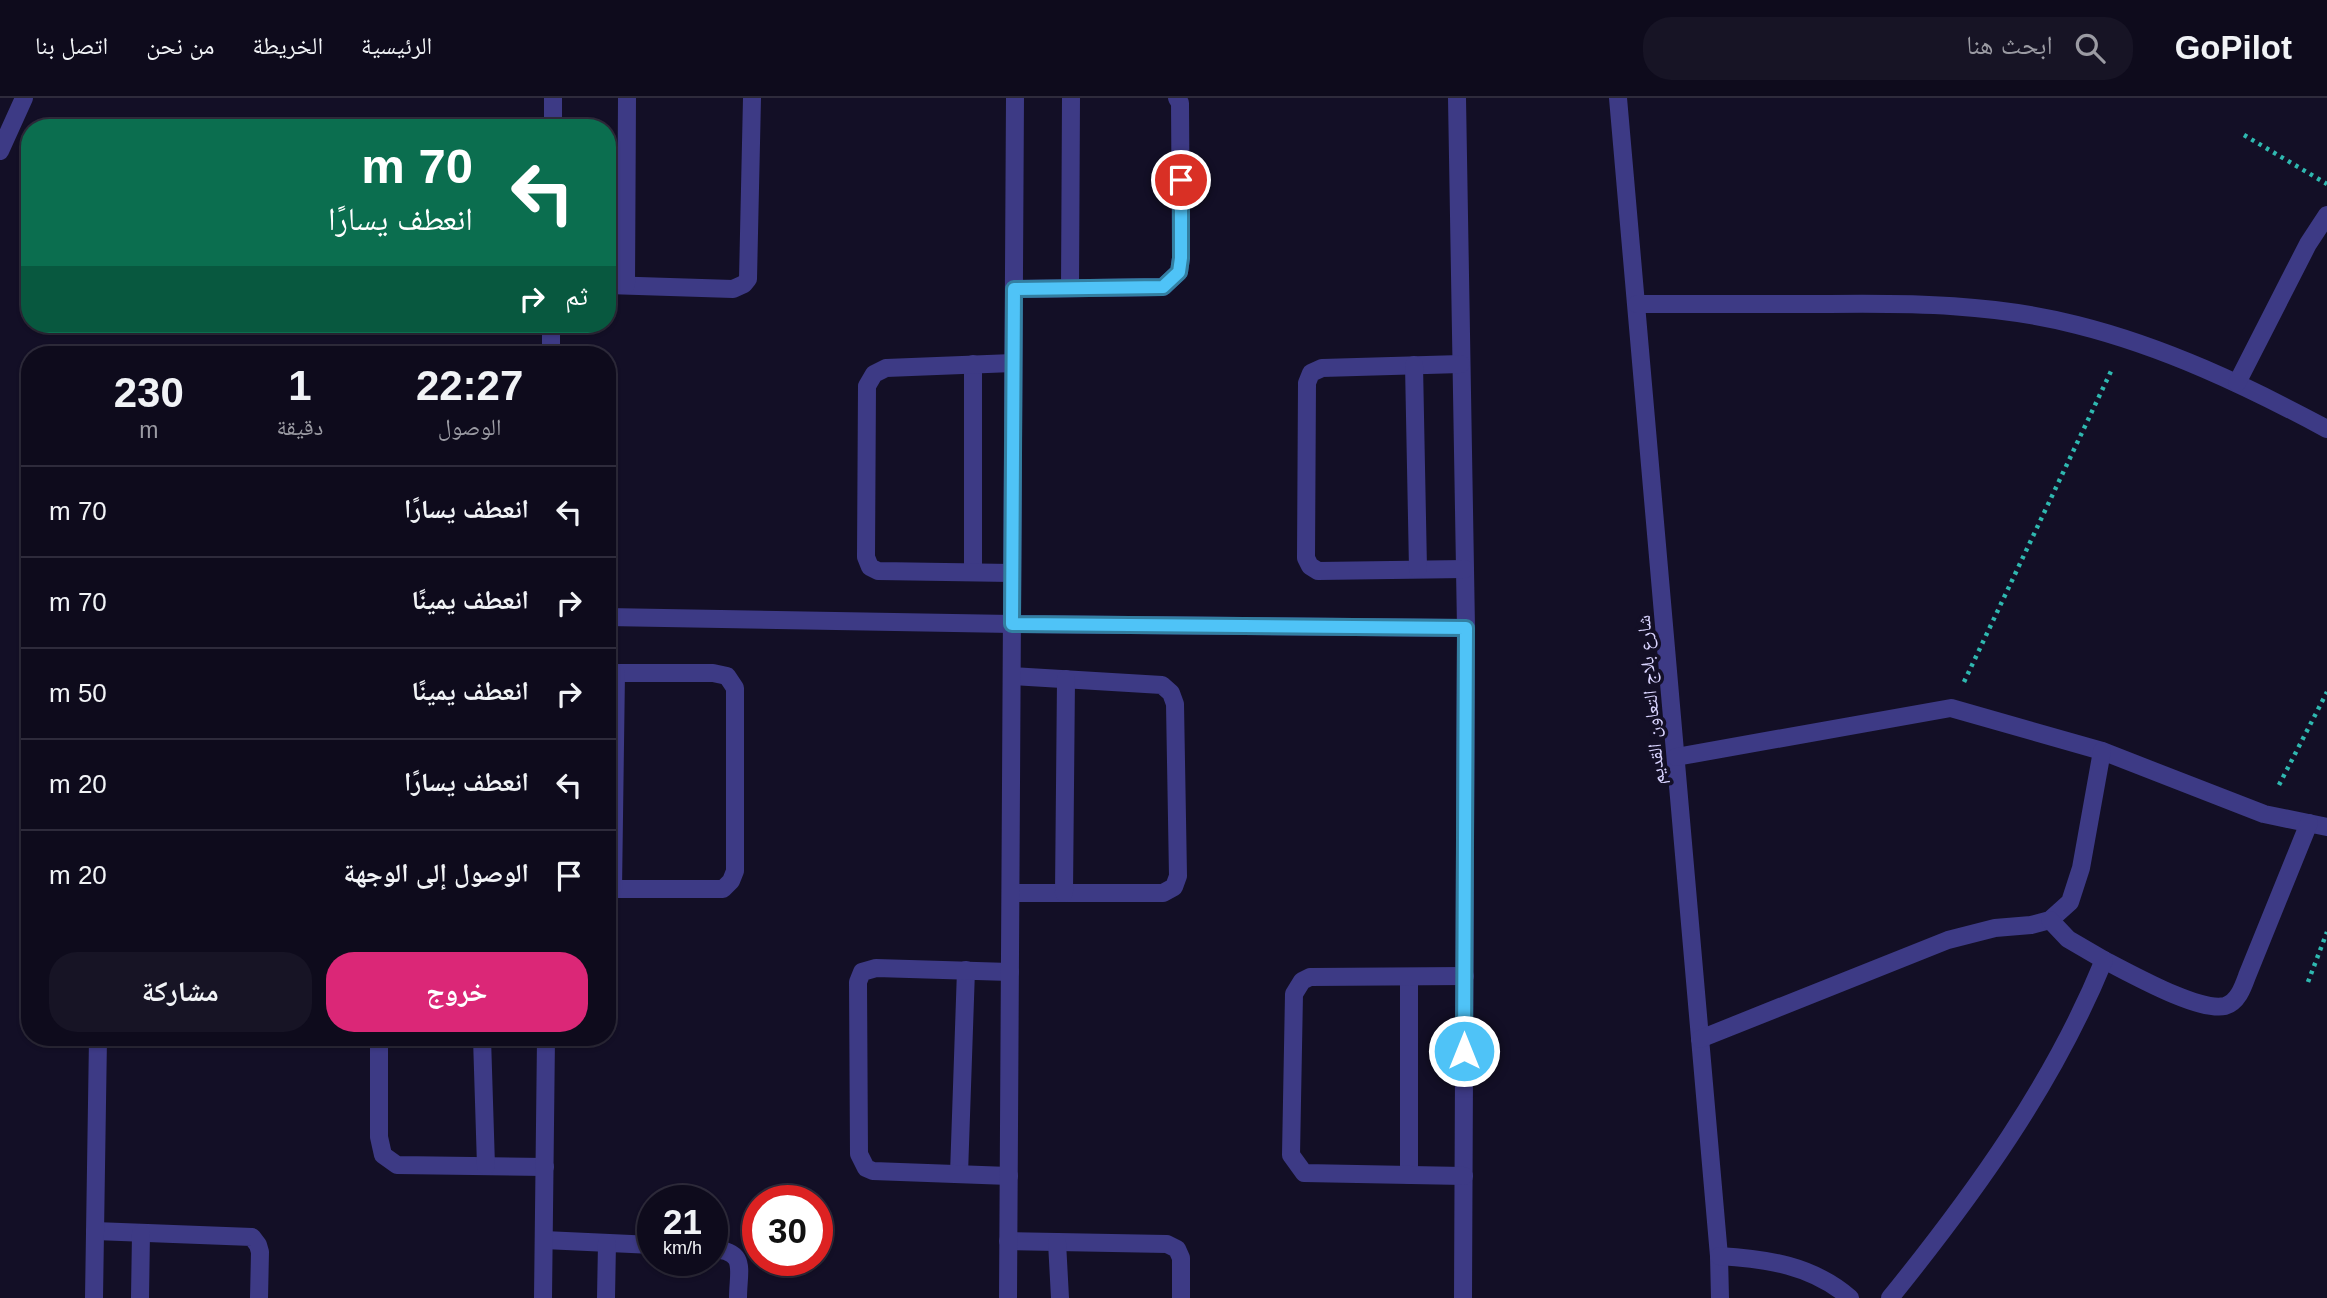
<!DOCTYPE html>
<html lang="ar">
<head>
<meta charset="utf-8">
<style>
  :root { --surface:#0e0b1c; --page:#171425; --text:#f1f3f6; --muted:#9b9ba3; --line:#2e2b3b; --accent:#db2777 }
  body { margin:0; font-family:Arial,"Noto Naskh Arabic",sans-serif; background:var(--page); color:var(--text); direction:rtl; height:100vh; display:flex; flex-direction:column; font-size:26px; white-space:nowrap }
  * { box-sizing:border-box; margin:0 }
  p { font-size:23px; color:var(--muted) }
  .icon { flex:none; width:38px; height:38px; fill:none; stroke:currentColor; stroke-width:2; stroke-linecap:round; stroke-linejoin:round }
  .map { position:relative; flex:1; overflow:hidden; direction:ltr }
  .side { position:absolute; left:21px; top:248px; width:595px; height:700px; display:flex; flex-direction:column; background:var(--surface); border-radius:28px; box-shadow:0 2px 5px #0004,0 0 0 2px var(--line); direction:rtl }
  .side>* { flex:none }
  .banner { position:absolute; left:21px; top:21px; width:595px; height:214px; border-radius:28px; box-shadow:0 2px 5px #0004,0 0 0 2px var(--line); direction:rtl; background:#0b6e4f; color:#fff; overflow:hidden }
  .speed { position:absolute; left:637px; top:1087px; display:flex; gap:14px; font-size:35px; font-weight:700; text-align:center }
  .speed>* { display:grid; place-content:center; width:91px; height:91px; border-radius:50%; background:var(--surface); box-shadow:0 2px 5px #0004,0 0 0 2px var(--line); line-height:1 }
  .speed small { font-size:18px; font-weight:400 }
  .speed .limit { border:10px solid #d22; background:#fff; color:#111 }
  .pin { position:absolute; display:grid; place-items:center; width:60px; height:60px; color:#fff; margin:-30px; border:4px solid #fff; border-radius:50%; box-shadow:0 2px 7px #0007 }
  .me { position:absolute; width:77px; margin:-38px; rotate:0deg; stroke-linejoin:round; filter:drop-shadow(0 0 5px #0008) }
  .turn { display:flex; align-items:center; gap:24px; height:147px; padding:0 28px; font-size:32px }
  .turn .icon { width:91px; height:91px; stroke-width:2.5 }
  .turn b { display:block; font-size:49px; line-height:60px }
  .then { display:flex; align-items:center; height:66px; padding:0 28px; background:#0003; gap:14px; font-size:26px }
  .eta { display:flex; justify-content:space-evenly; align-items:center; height:119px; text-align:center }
  .eta b { font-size:42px; font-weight:700; line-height:49px }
  .action { display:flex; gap:14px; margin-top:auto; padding:14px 28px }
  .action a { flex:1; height:80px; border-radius:28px; background:var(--accent); color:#fff; font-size:28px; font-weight:700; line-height:80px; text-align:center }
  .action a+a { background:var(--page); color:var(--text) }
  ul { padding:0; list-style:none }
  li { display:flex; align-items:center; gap:21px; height:91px; padding:0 28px; border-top:2px solid var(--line) }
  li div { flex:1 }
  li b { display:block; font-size:26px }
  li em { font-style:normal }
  header { display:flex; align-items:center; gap:42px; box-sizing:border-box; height:98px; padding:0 35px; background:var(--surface); border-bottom:2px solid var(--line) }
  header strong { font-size:33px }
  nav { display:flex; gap:38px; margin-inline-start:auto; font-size:24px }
  .search { width:490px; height:63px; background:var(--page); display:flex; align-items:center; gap:18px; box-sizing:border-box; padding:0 24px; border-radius:28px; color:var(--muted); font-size:26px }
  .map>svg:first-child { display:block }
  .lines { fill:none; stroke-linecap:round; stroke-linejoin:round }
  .path { stroke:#2fb8b0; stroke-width:4.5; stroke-dasharray:3.5 5; stroke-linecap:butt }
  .minor { stroke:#3d3a85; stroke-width:18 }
  .route-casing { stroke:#337fa1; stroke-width:18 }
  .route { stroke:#4fc3f7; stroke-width:12 }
  .labels { text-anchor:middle; stroke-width:7; stroke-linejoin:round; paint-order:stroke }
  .street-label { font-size:19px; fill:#d9d4ff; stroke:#130f26 }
</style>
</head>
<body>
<header>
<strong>GoPilot</strong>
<div class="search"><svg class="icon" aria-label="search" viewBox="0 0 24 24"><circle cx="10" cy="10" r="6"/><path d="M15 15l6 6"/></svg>ابحث هنا</div>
<nav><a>الرئيسية</a><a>الخريطة</a><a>من نحن</a><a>اتصل بنا</a></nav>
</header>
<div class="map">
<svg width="2327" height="1200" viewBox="0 0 2327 1200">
  <rect width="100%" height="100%" fill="#130f26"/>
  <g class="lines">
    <g class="path">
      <polyline points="2244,37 2327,86"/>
      <polyline points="1964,584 2113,269"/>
      <polyline points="2279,687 2327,594"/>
      <polyline points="2308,884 2327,834"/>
    </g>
    <g class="minor">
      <polyline points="1457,0 1466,530 1463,1200"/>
      <polyline points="1618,0 1719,1158 1720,1200"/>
      <polyline points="553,30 553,0"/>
      <polyline points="0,53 24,0"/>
      <polyline points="607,187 733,191 744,186 748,181 752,0"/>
      <polyline points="626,187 627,0"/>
      <polyline points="1070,190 1071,0"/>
      <polyline points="1014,191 1163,189 1179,174 1181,160 1180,5 1177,0"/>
      <path d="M 1637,206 C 1701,206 1765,206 1829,206 C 1912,205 1996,206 2077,227 C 2165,249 2247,288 2327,331"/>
      <polyline points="551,257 551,226"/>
      <polyline points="973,266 973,474"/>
      <polyline points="1461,266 1322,270 1311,275 1307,285 1306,460 1310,468 1318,473 1465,471"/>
      <polyline points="1414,267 1418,471"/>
      <polyline points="2237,285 2308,146 2327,117"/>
      <polyline points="1012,475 878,473 870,469 866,459 867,288 874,276 886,270 1013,265"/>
      <polyline points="607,519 1012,526 1466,530"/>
      <polyline points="607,575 713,575 727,578 735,590 735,773 731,783 723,791 607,791"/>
      <polyline points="1676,659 1951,610 2102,653 2264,716 2327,729"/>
      <polyline points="613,791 616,575"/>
      <polyline points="1011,795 1163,795 1174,789 1178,778 1175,606 1171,595 1162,587 1012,578"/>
      <polyline points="1064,795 1066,581"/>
      <path d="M 2104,862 C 2130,875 2198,914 2225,908 C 2238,904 2243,889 2247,878 L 2309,725"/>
      <polyline points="379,940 379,1039 383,1057 397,1067 545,1069"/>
      <polyline points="482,940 486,1068"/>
      <polyline points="1700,941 1948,842 1995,830 2031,827 2050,822 2070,804 2081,770 2102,653"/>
      <polyline points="959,1076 966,872"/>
      <polyline points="1409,1077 1409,879"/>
      <polyline points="1009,1078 873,1073 866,1070 859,1056 858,884 862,874 876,870 1010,874"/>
      <polyline points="1464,1078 1304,1075 1291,1057 1294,896 1302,883 1310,879 1465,878"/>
      <polyline points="95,1133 252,1139 258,1147 260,1154 259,1200"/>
      <polyline points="544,1142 653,1147"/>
      <polyline points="1008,1143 1167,1146 1177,1151 1181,1160 1181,1200"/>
      <polyline points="1057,1144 1060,1200"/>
      <path d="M 712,1151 C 748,1153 738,1172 738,1200"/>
      <path d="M 1719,1158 C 1767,1161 1812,1167 1850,1200"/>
      <polyline points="94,1200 98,940"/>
      <polyline points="140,1200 141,1135"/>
      <polyline points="543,1200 546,940"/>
      <polyline points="606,1200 607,1145"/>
      <polyline points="1008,1200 1015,0"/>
      <path d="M 1890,1200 C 1974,1096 2053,987 2104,862 L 2068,841 L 2050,822"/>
    </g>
  </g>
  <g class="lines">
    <g class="route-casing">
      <polyline id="route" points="1181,82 1181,160 1179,174 1163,189 1014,191 1012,526 1466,530 1464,953"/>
    </g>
    <use href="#route" class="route"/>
  </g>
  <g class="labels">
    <g class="street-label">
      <text transform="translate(1650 602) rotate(-95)" y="7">شارع بلاج التعاون القديم</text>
    </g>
  </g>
</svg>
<div class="speed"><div>21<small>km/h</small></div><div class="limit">30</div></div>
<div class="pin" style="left:1181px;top:82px;background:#d93025"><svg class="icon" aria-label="arrive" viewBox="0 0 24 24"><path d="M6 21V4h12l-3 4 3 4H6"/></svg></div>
<svg class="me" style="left:1464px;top:953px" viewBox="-20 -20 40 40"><circle r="17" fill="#4fc3f7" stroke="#fff" stroke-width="3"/><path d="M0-11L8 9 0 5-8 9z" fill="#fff"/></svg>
<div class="banner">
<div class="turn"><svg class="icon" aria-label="left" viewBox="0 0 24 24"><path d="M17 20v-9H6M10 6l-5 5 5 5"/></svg><div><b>70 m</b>انعطف يسارًا</div></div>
<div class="then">ثم<svg class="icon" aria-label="right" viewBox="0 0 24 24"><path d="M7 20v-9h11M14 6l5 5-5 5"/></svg></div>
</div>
<section class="side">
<div class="eta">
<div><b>22:27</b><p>الوصول</p></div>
<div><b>1</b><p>دقيقة</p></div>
<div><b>230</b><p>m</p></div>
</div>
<ul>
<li><svg class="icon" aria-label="left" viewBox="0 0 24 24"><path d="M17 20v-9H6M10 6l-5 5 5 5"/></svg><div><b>انعطف يسارًا</b></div><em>70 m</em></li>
<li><svg class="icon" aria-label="right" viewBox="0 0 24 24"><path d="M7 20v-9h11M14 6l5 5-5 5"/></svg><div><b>انعطف يمينًا</b></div><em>70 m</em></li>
<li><svg class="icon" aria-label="right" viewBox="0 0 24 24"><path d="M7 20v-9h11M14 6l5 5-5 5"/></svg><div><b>انعطف يمينًا</b></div><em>50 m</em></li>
<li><svg class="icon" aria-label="left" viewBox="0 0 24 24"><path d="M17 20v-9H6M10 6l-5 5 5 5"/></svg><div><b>انعطف يسارًا</b></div><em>20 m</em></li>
<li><svg class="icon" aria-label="arrive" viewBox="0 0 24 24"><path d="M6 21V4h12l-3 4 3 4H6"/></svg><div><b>الوصول إلى الوجهة</b></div><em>20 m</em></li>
</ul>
<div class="action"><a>خروج</a><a>مشاركة</a></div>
</section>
</div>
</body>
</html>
